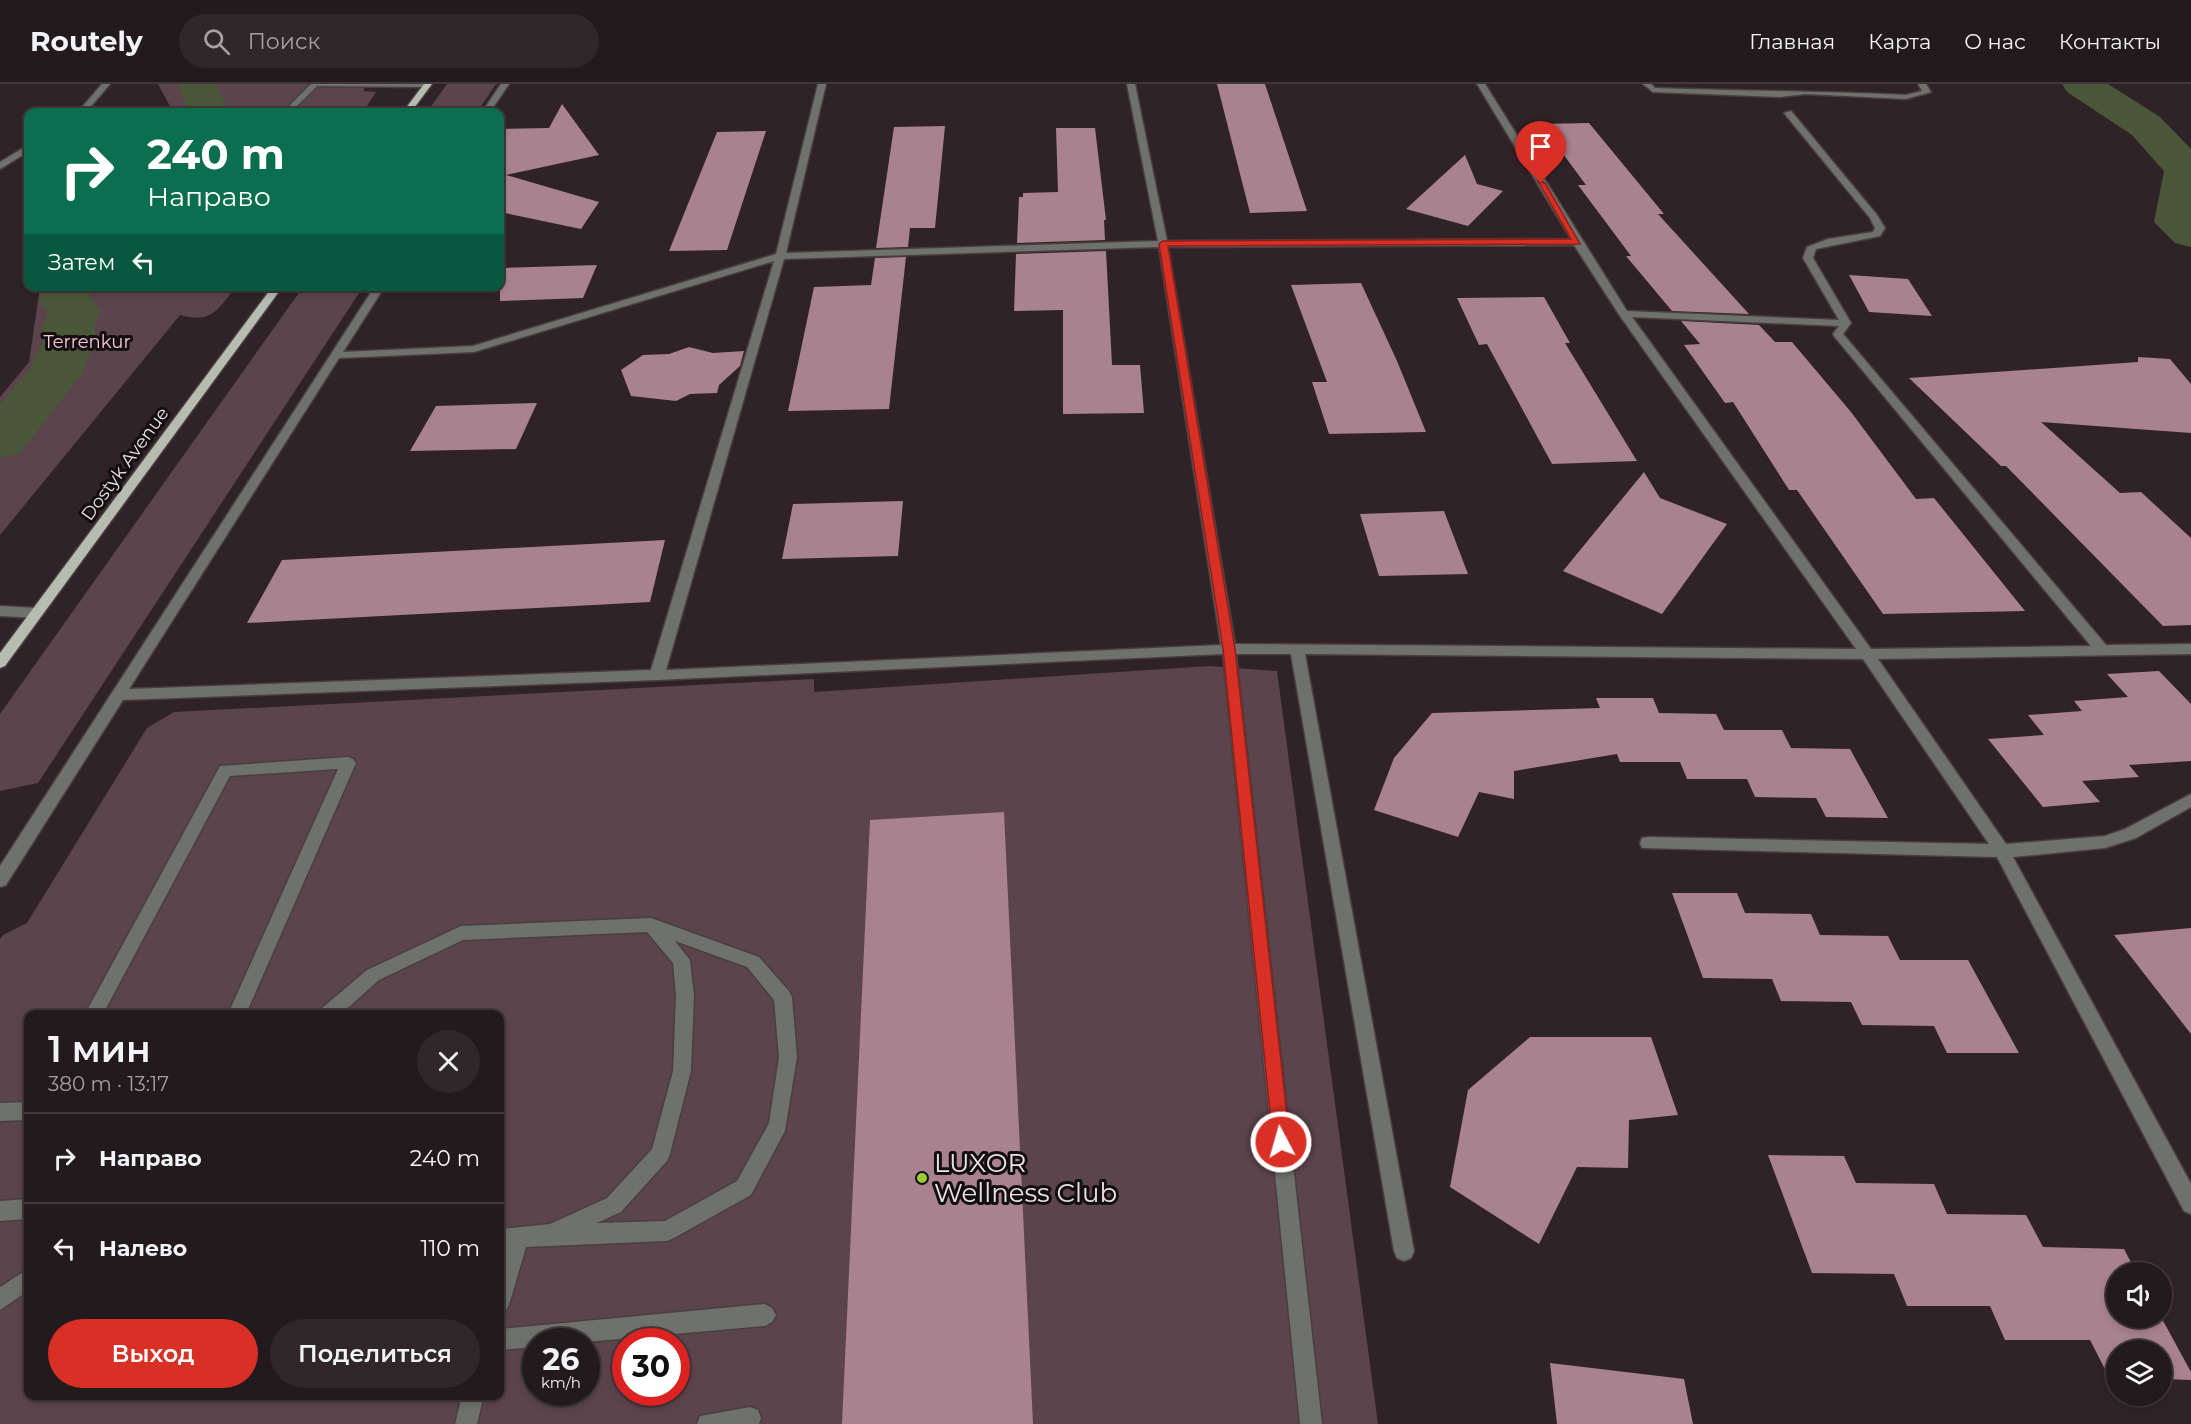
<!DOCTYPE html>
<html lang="ru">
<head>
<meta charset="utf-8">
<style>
  :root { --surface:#231a1d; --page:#2f272a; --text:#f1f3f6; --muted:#a3a1a4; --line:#40383b; --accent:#d93025 }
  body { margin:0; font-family:Montserrat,sans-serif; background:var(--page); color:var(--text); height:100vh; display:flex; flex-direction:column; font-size:22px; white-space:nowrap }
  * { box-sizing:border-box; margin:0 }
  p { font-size:20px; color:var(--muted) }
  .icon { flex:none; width:33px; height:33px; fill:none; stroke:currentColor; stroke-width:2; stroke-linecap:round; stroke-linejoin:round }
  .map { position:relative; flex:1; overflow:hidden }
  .details { position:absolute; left:24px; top:926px; width:480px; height:390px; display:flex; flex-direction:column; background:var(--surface); border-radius:12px; box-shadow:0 3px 9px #0003,0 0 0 2px var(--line) }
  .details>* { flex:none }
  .top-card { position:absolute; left:24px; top:24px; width:480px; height:183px; border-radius:12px; box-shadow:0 3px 9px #0003,0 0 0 2px var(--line); background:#0b6e4f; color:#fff; overflow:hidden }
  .controls { position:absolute; left:2106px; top:1178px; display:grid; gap:12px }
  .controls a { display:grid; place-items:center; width:66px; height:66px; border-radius:50%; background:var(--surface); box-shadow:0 3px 9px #0003,0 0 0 2px var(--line); font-size:30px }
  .speed { position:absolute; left:522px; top:1244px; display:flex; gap:12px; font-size:30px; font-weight:700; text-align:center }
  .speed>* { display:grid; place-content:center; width:78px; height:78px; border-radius:50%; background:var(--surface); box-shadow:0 3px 9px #0003,0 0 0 2px var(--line); line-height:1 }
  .speed small { font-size:15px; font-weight:400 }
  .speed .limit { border:9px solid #d22; background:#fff; color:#111 }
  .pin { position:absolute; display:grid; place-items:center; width:51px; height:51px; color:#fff; margin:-62px -26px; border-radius:50% 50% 50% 0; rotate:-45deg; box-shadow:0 0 6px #0007 }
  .pin .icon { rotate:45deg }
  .me { position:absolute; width:66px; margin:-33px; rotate:354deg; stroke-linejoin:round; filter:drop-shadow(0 0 4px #0008) }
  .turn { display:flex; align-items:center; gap:21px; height:126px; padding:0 24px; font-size:27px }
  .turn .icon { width:78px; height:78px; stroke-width:2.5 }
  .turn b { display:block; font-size:42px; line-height:51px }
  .then { display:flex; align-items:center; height:57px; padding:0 24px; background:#0003; gap:12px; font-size:22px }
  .round { display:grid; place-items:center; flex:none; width:63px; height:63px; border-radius:32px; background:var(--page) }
  .headline { display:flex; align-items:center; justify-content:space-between; height:102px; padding:0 24px }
  h1 { font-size:36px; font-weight:600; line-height:45px }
  .primary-button { display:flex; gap:12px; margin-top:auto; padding:12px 24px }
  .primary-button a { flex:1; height:69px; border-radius:36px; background:var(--accent); color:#fff; font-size:24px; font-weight:600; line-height:69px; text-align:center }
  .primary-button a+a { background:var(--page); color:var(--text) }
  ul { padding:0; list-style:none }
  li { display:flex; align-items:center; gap:18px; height:90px; padding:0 24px; border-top:2px solid var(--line) }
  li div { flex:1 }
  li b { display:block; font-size:22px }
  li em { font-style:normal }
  header { display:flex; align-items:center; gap:36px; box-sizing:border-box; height:84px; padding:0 30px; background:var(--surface); border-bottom:2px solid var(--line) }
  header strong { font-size:28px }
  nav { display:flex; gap:33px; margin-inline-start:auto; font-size:21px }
  .search { width:420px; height:54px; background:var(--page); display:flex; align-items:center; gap:15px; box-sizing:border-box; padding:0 21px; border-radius:33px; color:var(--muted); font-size:22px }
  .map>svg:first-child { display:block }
  .green { fill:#5c444c; fill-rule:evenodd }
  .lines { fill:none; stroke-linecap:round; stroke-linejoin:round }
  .river { fill:#4b5739; fill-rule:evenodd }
  .building { fill:#a8828f }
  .minor-casing { stroke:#493e41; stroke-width:3 }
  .major-casing { stroke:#493e41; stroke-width:3 }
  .minor { fill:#6f716c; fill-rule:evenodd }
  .major { fill:#b7bcb1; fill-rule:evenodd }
  .route { fill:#d93025; stroke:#8d1f18; stroke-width:1.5 }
  .poi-dot { fill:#9bcb33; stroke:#130e10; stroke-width:2 }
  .labels { text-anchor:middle; stroke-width:6; stroke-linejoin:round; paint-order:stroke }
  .far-park-label { font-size:18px; fill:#fac5d7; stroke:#130e10 }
  .far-street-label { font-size:18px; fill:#e9e1e4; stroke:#130e10 }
  .near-poi-label { font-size:26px; fill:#e9e1e4; stroke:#130e10; text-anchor:start }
</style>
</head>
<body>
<header>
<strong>Routely</strong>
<div class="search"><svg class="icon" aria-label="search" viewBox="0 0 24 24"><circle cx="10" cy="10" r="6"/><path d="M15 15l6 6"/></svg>Поиск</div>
<nav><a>Главная</a><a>Карта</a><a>О нас</a><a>Контакты</a></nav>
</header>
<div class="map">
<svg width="2191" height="1340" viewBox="0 0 2191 1340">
  <rect width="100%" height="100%" fill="#2f2327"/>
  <g class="green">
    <polygon points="158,0 367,0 363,7 376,8 363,28 170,28 172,26"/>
    <polygon points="447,0 496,0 477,28 427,28"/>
    <path d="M 40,203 L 236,203 C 217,226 212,240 180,231 L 0,451 L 0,313 L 29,278 Z"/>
    <polygon points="303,203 363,203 38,699 0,707 0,630"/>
    <path d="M 1209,582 L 1277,587 L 1378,1340 L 0,1340 L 0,855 L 3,851 L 27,839 L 147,644 L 174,628 L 814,595 L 814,608 ZM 28,930 L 500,930 L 500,1311 L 28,1311 ZM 536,1257 L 586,1257 L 586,1308 L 536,1308 ZM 626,1257 L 676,1257 L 676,1308 L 626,1308 Z"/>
  </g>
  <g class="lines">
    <g class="river">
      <polygon points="178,0 216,0 229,28 189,28"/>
      <polygon points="2062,0 2108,0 2160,33 2191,65 2191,163 2175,159 2154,138 2164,87 2132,51 2067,8"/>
      <polygon points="42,202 92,202 90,212 100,226 94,245 97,253 81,291 20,369 0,374 0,321 29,286 45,253 42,245 48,229 39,216"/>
    </g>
  </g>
  <g class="building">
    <polygon points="1217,0 1265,0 1307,127 1250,129"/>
    <polygon points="562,20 599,71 506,91 599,118 581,145 500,128 500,45 549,44"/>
    <polygon points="1589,39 1664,130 1658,130 1749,230 1672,227 1626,172 1631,172 1578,101 1586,101 1541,40"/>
    <polygon points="945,42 935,144 910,144 908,163 876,164 894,43"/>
    <polygon points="1056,44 1095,44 1106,136 1104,136 1105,156 1017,159 1019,113 1023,113 1023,109 1058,108"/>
    <polygon points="766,47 727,166 669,167 717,48"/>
    <polygon points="1465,71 1477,100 1503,107 1468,142 1406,125"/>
    <polygon points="1106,167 1112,281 1140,281 1144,329 1063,330 1063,226 1014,227 1016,170"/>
    <polygon points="906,173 889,325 788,327 814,203 871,201 875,174"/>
    <polygon points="597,181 583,214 500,217 500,184"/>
    <polygon points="1849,191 1908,195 1932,232 1869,228"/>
    <polygon points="1361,199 1397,277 1426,348 1329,350 1312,298 1327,298 1291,201"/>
    <polygon points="1544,213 1570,259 1565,259 1637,377 1552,380 1487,260 1479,261 1457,214"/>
    <polygon points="1681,237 1759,241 1775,258 1792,258 1851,328 1916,415 1934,414 2025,527 1883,530 1797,406 1789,406 1733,318 1725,319 1684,261 1700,260"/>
    <polygon points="689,263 713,269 744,267 740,282 719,301 717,309 690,310 676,317 631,312 621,286 643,271 669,270"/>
    <polygon points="2138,273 2170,275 2191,300 2191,349 2041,338 2120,409 2141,408 2191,454 2191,541 2163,542 2006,382 2001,382 1909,294 2138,278"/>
    <polygon points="537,319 516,365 410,367 436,322"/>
    <polygon points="1644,388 1660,414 1727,440 1662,530 1563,487"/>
    <polygon points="903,417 898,472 782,475 793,420"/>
    <polygon points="1444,427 1468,490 1379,492 1360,430"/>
    <polygon points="665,456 650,518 247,539 282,476"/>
    <polygon points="2159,587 2191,620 2191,677 2129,681 2139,693 2082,697 2100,718 2043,723 1988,655 2044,651 2028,631 2082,627 2074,617 2128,613 2107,590"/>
    <polygon points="1596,614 1653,614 1659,629 1716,630 1724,646 1782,646 1791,664 1850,665 1888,734 1826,733 1816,714 1755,713 1747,695 1687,695 1680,678 1620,678 1617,670 1514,687 1514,715 1479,708 1458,753 1374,726 1394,674 1432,629 1600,624"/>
    <polygon points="1004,728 1033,1340 842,1340 870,736"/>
    <polygon points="1672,809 1737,809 1745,829 1811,830 1820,851 1888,852 1900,876 1968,876 2019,969 1947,969 1934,942 1862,941 1851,918 1781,917 1772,895 1703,894"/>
    <polygon points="2191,844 2191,950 2114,851"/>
    <polygon points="1530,953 1651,953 1678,1031 1629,1036 1628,1084 1577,1083 1539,1160 1450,1103 1468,1006"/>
    <polygon points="1768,1071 1844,1072 1856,1099 1934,1100 1947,1130 2026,1131 2043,1163 2124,1165 2136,1188 2116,1188 2116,1233 2161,1233 2191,1288 2191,1296 2162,1295 2162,1266 2116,1266 2116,1295 2110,1295 2090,1256 2005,1256 1990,1222 1907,1222 1894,1190 1812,1189"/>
    <polygon points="1550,1279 1684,1295 1693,1340 1557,1340"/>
  </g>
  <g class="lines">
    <g class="minor-casing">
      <g id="minor">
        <polygon points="102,0 110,0 86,28 78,28"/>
        <polygon points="311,0 430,0 431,1 427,3 317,2 291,28 283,28"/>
        <polygon points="501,0 509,0 490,28 482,28"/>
        <path d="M 818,0 L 826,0 L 786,169 L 1158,157 L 1127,0 L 1135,0 L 1167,157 L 1571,155 L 1477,0 L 1485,0 L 1627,227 L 1839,236 L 1803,174 L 1807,163 L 1828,155 L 1873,148 L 1875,144 L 1870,134 L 1784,29 L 1791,27 L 1877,131 L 1885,144 L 1880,152 L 1816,165 L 1813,174 L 1851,239 L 1843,250 L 2106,561 L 2191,560 L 2191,570 L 1878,575 L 2006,760 L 2105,752 L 2125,745 L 2191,710 L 2191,723 L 2136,754 L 2105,764 L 2013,773 L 2191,1100 L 2191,1130 L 2184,1127 L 1997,773 L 1642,764 L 1640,759 L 1642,754 L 1648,753 L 1989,760 L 1863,575 L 1305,570 L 1414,1167 L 1411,1174 L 1404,1177 L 1397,1174 L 1394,1167 L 1291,570 L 1236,570 L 1322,1340 L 1300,1340 L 1223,570 L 657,596 L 123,616 L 6,801 L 0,803 L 0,782 L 375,202 L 385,202 L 343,268 L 473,262 L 776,170 ZM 1574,161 L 1620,232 L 1856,565 L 1235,560 L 1168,163 ZM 1159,163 L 1221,561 L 666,586 L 784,175 ZM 774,177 L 651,586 L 129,605 L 339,274 L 474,268 ZM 1632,233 L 1839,242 L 1833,250 L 1834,252 L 2091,562 L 1871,565 Z"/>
        <path d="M 1643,0 L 1651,0 L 1655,4 C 1739,7 1822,7 1906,11 L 1922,7 L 1918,0 L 1926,0 L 1931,8 L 1906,15 L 1805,10 L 1780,13 L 1653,8 Z"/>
        <polygon points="25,63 28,63 28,68 0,85 0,78"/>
        <polygon points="0,522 37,524 44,529 37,534 0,532"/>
        <polygon points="348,673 353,675 356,679 246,930 228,930 338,685 230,692 103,930 85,930 220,682"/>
        <path d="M 651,834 L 759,873 L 789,907 L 792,913 L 797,973 L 785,1047 L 751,1111 L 674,1154 L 667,1157 L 526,1163 L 510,1218 L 507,1225 L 500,1228 L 500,1183 L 505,1165 L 500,1165 L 500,1145 L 550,1140 L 607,1114 L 652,1065 L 673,987 L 676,912 L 673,879 L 647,848 L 463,856 L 379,896 L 341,930 L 319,930 L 322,924 L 367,886 L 461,842 ZM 675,857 L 747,883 L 774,916 L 779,973 L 769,1039 L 737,1097 L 665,1137 L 597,1139 L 621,1128 L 667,1077 L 670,1070 L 691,987 L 694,912 L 690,876 Z"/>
        <polygon points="28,1018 28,1036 0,1037 0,1019"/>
        <polygon points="28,1115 28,1135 0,1137 0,1117"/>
        <polygon points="28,1185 28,1207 0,1226 0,1203"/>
        <polygon points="765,1220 772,1224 776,1231 772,1238 765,1242 586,1258 536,1257 536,1263 500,1266 500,1245"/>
        <polygon points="462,1311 484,1311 477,1340 455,1340"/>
        <polygon points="750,1323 758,1326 761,1334 759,1340 697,1340 700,1332"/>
      </g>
    </g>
    <g class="major-casing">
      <g id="major">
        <polygon points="424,0 432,0 411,28 403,28"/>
        <polygon points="273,202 283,202 5,582 0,584 0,569"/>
      </g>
    </g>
    <use href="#minor" class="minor"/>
    <use href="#major" class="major"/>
  </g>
  <polygon class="route" points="1538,97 1545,99 1580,160 1168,162 1235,565 1290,1058 1287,1064 1281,1067 1275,1064 1273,1058 1223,565 1159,160 1163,157 1571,155"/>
  <circle class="poi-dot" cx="922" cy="1094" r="6"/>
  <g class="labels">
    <g class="far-park-label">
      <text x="87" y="264">Terrenkur</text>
    </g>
    <g class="far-street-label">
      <text transform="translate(125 380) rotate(-54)" y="6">Dostyk Avenue</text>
    </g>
    <g class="near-poi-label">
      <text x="934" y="1088">LUXOR<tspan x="934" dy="30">Wellness Club</tspan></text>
    </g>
  </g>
</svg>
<div class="controls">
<a><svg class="icon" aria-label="sound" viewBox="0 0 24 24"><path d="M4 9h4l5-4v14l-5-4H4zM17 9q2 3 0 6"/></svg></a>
<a><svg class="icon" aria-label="layers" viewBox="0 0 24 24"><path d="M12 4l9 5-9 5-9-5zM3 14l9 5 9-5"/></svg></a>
</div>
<div class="speed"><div>26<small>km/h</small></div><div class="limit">30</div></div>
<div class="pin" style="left:1541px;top:99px;background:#d93025"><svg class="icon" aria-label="arrive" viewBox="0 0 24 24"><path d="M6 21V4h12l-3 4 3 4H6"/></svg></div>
<svg class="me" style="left:1281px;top:1058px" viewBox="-20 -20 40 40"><circle r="17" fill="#d93025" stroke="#fff" stroke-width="3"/><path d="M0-11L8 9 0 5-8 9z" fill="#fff"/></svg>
<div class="top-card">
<div class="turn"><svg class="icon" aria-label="right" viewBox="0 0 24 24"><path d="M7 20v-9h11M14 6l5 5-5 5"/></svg><div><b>240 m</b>Направо</div></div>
<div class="then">Затем<svg class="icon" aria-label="left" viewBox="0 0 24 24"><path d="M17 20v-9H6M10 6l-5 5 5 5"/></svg></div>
</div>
<section class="details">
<div class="headline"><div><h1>1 мин</h1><p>380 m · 13:17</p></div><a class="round"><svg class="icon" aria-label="close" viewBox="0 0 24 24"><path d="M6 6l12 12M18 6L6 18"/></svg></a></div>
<ul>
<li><svg class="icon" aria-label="right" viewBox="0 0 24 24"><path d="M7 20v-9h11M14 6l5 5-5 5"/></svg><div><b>Направо</b></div><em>240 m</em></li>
<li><svg class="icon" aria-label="left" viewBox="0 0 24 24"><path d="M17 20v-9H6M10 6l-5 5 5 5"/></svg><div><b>Налево</b></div><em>110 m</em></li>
</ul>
<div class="primary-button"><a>Выход</a><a>Поделиться</a></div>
</section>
</div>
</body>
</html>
